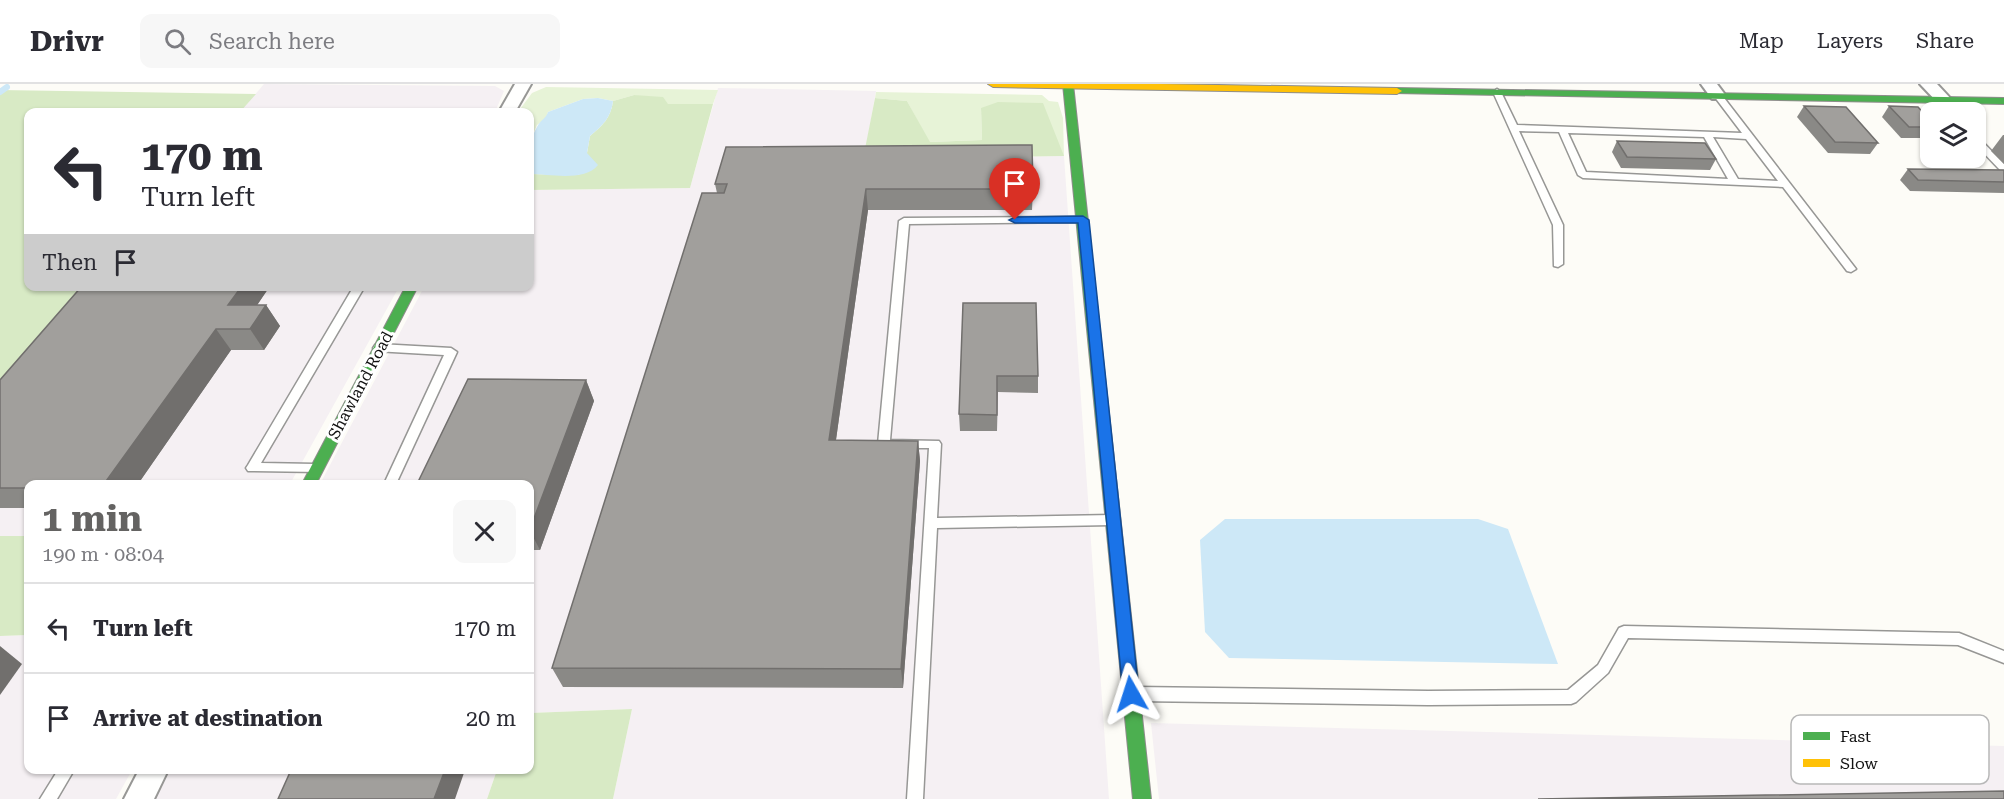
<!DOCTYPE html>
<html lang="en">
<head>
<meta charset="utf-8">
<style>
  :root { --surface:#fff; --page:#f7f7f7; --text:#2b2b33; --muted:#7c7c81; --line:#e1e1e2; --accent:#646362 }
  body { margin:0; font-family:"Roboto Serif",serif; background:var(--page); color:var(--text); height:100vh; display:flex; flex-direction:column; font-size:22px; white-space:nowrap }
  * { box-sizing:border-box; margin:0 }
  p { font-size:20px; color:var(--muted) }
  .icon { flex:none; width:33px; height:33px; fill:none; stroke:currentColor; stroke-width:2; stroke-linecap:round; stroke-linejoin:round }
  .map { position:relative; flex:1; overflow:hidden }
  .panel { position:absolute; left:24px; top:396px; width:510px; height:294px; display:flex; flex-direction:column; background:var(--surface); border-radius:12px; box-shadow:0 2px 4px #0004 }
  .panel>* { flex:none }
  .guide { position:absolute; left:24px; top:24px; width:510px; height:183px; border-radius:12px; box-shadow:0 2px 4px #0004; background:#fff; color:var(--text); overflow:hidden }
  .buttons { position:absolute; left:1920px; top:18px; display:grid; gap:12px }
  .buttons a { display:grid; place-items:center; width:66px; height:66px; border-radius:12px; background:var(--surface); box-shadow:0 2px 4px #0004; font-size:30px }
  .pin { position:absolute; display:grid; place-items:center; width:51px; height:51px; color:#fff; margin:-62px -26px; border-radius:50% 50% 50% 0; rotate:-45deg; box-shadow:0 0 6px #0007 }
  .pin .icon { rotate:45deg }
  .me { position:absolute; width:66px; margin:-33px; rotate:354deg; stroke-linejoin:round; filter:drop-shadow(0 0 4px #0008) }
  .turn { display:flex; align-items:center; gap:21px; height:126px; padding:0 18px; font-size:27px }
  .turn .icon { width:78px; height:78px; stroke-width:2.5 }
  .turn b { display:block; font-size:42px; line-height:51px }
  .then { display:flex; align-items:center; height:57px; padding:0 18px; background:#0003; gap:12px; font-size:22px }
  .round { display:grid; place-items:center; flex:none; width:63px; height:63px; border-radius:12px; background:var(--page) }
  .overview { display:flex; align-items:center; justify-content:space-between; height:102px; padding:0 18px }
  h1 { font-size:36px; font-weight:700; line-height:45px; color:var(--accent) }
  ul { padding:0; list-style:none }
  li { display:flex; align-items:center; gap:18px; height:90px; padding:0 18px; border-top:2px solid var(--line) }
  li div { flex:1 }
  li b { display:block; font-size:22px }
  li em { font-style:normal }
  header { display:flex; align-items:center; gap:36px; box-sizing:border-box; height:84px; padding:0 30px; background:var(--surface); border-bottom:2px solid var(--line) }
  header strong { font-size:28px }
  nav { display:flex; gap:33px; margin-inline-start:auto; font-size:21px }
  .search { width:420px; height:54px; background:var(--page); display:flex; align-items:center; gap:15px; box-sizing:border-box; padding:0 21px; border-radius:12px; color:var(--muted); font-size:22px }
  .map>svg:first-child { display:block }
  .industrial { fill:#f5f0f3 }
  .green { fill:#e7f3d7 }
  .forest { fill:#d8eac5 }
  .water { fill:#cde8f7 }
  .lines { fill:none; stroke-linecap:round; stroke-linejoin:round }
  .stream { stroke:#cde8f7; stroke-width:6 }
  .lane-casing { stroke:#979795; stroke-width:3 }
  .street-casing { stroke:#979795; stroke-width:4 }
  .fast-casing { stroke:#8e8d8b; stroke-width:2 }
  .slow-casing { stroke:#8e8d8b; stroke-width:2 }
  .lane { fill:#fffffe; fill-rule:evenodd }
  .street { fill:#fffffe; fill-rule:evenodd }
  .fast { fill:#4caf50; fill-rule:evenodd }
  .slow { fill:#ffc107; fill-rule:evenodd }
  .wall { fill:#8a8986 }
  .shaded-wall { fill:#716f6d }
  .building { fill:#a19f9c; stroke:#716f6d; stroke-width:1.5 }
  .route { fill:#1a73e8; stroke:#114b97; stroke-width:1.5 }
  .labels { text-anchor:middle; stroke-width:6; stroke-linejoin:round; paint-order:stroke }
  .street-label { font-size:16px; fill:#111; stroke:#fff }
  .key { fill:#fff; stroke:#b8b8b8; stroke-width:1.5 }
  .key-label { font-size:16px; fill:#111 }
</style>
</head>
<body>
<header>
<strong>Drivr</strong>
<div class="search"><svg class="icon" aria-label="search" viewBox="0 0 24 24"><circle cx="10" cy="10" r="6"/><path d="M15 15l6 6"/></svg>Search here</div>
<nav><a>Map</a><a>Layers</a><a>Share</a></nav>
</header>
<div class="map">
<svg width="2004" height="715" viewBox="0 0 2004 715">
  <rect width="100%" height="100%" fill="#fdfcf7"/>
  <g class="industrial">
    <polygon points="264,0 495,2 504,7 495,28 240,28"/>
    <polygon points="718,4 876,7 864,75 1064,72 1109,715 613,715 632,625 530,629 530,400 320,400 424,203 530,202 530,106 690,104"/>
    <polygon points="91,203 399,203 290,400 28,400 28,452 0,452 0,308"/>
    <polygon points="28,551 28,686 132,686 116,715 0,715 0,552"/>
    <polygon points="1151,639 2004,662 2004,715 1159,715"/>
    <polygon points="169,686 497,686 487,715 153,715"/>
  </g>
  <g class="green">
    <polygon points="546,3 718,6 713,20 668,20 634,11 613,17 598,14 583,15 548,28 546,34 537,41 530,57 530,28 518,28 532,9"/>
    <polygon points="876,8 1042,11 1049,17 1058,18 1063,34 1064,72 981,24 982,56 929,58 907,17 875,14"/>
  </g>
  <g class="forest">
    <polygon points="0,6 256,10 240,28 28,28 28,202 91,203 0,308"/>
    <path d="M 634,11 L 663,13 L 668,20 L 713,20 L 690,104 L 530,106 L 530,90 L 579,91 L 587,69 L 590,52 C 602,42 611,34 613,17 Z"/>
    <polygon points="875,14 907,17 930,58 982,56 981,24 998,18 1043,19 1064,72 863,75"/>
    <polygon points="0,452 28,452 28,551 0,552"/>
    <polygon points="632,625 613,715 487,715 497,686 530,686 530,629"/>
  </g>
  <g class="water">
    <path d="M 598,14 L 613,17 C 611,34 602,42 590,52 L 587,69 L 598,81 C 585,98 549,90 530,90 C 529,73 528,58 537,43 C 540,36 546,35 548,28 L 583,15 Z"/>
    <polygon points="1225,435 1478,435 1508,445 1558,580 1229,574 1205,548 1200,456"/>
  </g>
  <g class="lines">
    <polyline class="stream" points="0,8 7,3"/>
    <g class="lane-casing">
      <g id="lane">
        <path d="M 1497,5 L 1501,8 L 1517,41 L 1742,49 L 1714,12 L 1721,10 L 1856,185 L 1851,188 L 1847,187 L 1783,103 L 1583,94 L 1578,91 L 1559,48 L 1519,47 L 1563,141 L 1563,180 L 1558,183 L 1554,182 L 1553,141 L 1493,8 ZM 1568,49 L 1704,53 L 1728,95 L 1586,88 ZM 1713,53 L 1746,55 L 1778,97 L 1738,95 Z"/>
        <polygon points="1944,13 1947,14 1958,28 1950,28 1940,16"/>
        <polygon points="1976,53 1979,54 2004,80 2004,88 2001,87 1976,61"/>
        <polygon points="1083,133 1086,134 1086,138 909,140 890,356 939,357 941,360 937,434 1112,431 1117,432 1118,436 1117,440 1112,441 937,444 923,715 907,715 929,364 884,364 878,360 899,137 904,134"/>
        <polygon points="354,202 365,202 261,379 315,380 319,382 321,385 319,388 248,387 246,384 248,381"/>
        <polygon points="379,260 451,264 457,268 396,400 384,400 444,271 375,267 373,264 375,261"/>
        <polygon points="1624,542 1959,549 2004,567 2004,579 1958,561 1628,554 1608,589 1576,618 1571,620 1428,621 1135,617 1130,615 1128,610 1130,605 1135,603 1428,607 1568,606 1598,581 1619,544"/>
        <polygon points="58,686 74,686 57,715 40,715"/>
      </g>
    </g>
    <g class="street-casing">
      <g id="street">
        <polygon points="515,0 531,0 515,28 499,28"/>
        <polygon points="1701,0 1717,0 1726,12 1724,15 1712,15"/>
        <polygon points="1920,0 1937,0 1952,16 1944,21 1938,19"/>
        <polygon points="139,686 168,686 154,715 124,715"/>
      </g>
    </g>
    <g class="fast-casing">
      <g id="fast">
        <polygon points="1063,0 1073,0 1151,715 1133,715"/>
        <polygon points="1397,4 2004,14 2004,20 1394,9 1394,5"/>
        <polygon points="406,202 418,202 316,400 302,400"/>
      </g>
    </g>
    <g class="slow-casing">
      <polygon id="slow" points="988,0 1159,0 1397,4 1402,7 1397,10 993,3"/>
    </g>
    <use href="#lane" class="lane"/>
    <use href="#street" class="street"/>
    <use href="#fast" class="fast"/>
    <use href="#slow" class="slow"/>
  </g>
  <g class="wall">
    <polygon points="1804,22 1878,59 1870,70 1828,69 1797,33"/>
    <polygon points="1889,22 1930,43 1930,54 1901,54 1882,33"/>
    <polygon points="2003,51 2004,51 2004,80 1991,67"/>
    <polygon points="1617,57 1716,75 1710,86 1621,84 1612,68"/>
    <polygon points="1908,85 2004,86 2004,109 1910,107 1900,96"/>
    <polygon points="715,100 1033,105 1032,126 868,126 836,356 918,357 920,377 903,604 563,603 552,584 717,109"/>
    <polygon points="82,202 270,202 257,221 266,221 280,242 264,266 231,266 138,400 28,400 28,424 0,424 0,296"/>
    <polygon points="963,219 1038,292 1038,309 998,308 997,347 960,347 959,330"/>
    <polygon points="586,296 594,317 540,466 530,466 530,400"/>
  </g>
  <g class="shaded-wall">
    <polygon points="866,105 868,126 833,377 829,356"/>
    <polygon points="242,202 270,202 243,242 228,221"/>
    <polygon points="266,221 280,242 264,266 250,245"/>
    <polygon points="216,245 231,266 138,400 104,400"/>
    <polygon points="586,296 594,317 540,466 530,447 530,445"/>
    <polygon points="918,357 920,377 903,604 901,585"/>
    <polygon points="0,562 22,580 0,611"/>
    <polygon points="445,686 465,686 455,715 434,715"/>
  </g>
  <g class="building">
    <polygon points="1804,22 1846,23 1878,59 1835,58"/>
    <polygon points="1889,22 1918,23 1930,36 1930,43 1909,43"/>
    <polygon points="1617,57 1705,59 1716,75 1627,73"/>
    <polygon points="1032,61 1033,105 866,105 829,356 918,357 901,585 552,584 702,109 724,109 727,100 715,100 726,63"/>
    <polygon points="1908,85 2004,86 2004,98 1918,96"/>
    <polygon points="82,202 242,202 228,221 266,221 250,245 216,245 104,400 28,400 28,404 0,404 0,296"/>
    <polygon points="963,219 1036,219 1038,292 997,292 997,331 959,330"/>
    <polygon points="468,295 586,296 530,445 530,400 417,400"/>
    <polygon points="291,686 445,686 434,715 278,715"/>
    <polygon points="2004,707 2004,715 1538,715"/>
  </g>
  <polygon class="route" points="1083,132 1089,136 1139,610 1137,615 1131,618 1125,615 1123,610 1078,139 1015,139 1009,136 1015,133"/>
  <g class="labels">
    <g class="street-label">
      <text transform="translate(360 301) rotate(-62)" y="6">Shawland Road</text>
    </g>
  </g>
  <rect x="1791" y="631" width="198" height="69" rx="9" class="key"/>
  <rect x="1803" y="648" width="27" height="8" fill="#4caf50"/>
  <rect x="1803" y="675" width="27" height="8" fill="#ffc107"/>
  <g class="key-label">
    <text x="1840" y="658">Fast</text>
    <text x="1840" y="685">Slow</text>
  </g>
</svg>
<div class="buttons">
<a><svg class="icon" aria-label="layers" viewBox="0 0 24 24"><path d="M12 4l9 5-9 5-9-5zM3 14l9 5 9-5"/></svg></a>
</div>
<div class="pin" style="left:1015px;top:136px;background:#d93025"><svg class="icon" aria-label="arrive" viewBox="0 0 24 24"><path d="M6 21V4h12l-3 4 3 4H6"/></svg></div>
<svg class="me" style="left:1131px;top:610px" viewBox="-20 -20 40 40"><path d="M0-17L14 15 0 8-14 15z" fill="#1a73e8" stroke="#fff" stroke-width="4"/></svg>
<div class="guide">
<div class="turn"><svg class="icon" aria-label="left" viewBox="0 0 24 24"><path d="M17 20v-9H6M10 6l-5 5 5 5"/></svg><div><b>170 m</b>Turn left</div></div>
<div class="then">Then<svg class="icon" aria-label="arrive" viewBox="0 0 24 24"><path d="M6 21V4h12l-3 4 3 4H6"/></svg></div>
</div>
<section class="panel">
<div class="overview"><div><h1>1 min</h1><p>190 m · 08:04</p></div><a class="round"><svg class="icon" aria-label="close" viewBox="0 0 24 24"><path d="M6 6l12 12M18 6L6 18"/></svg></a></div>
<ul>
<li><svg class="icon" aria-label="left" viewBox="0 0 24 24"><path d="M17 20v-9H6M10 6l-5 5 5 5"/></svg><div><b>Turn left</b></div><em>170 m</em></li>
<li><svg class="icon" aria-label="arrive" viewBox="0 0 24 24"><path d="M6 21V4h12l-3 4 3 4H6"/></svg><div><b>Arrive at destination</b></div><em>20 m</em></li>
</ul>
</section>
</div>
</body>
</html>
